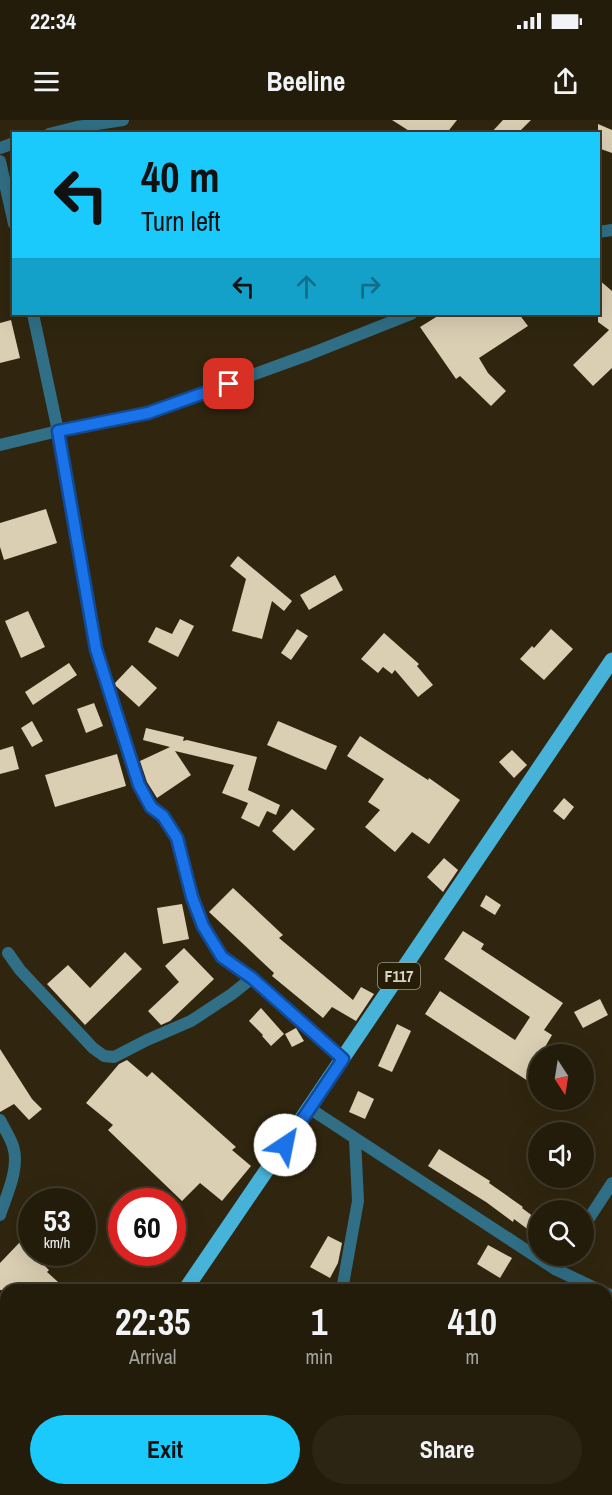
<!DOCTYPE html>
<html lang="en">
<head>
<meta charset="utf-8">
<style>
  :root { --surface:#241c0b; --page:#2c2514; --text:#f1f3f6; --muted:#a3a19d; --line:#413a2c; --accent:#1acafc }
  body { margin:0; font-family:"Archivo Narrow",sans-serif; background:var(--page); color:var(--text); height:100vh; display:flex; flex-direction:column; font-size:22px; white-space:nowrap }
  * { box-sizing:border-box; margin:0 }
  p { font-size:20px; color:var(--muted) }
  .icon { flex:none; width:33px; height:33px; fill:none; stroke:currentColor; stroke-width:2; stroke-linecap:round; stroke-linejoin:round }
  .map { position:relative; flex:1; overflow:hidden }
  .drawer { position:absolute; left:0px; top:1164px; width:612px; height:212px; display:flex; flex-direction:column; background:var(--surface); border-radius:18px 18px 0 0; box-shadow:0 6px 24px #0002,0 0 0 2px var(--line) }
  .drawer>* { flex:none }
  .hud { position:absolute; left:12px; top:12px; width:588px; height:183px; border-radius:0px; box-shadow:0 6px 24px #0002,0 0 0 2px var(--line); background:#1acafc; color:#111; overflow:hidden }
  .needle { width:39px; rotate:168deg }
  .fabs { position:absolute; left:528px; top:924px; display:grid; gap:12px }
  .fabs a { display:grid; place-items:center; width:66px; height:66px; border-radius:50%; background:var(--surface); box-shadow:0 6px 24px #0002,0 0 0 2px var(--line); font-size:30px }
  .speed { position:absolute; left:18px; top:1068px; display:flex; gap:12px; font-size:30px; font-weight:700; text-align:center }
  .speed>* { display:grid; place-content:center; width:78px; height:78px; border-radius:50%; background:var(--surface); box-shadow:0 6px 24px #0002,0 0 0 2px var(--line); line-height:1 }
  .speed small { font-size:15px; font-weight:400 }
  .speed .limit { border:9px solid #d22; background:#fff; color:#111 }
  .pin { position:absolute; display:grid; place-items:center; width:51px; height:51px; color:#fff; margin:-26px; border-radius:12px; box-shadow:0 3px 9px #0006 }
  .me { position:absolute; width:66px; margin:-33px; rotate:34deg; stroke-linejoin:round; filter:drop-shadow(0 0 4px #0008) }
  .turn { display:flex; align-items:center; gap:21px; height:126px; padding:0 30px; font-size:27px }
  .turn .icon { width:78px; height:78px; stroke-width:2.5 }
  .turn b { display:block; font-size:42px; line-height:51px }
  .lanes { display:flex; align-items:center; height:57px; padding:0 30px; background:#0003; justify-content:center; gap:30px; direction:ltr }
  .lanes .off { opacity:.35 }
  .eta { display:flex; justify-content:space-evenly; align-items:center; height:102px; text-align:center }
  .eta b { font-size:36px; font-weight:700; line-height:42px }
  .primary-button { display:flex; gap:12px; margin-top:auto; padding:12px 30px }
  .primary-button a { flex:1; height:69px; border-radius:36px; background:var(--accent); color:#111; font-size:24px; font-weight:700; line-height:69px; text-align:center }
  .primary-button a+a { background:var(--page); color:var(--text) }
  .status { display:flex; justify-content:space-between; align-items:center; height:42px; padding:0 30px; background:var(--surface); direction:ltr }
  .status svg { height:16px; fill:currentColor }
  header { display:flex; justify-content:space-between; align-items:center; height:78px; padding:0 30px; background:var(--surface); font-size:27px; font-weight:700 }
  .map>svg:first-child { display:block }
  .building { fill:#daceb3 }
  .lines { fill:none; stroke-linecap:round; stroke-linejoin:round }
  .street { stroke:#306f86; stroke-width:12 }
  .primary { stroke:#48b3d8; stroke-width:15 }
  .route-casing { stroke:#114b97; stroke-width:15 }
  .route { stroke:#1a73e8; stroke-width:10 }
  .labels { text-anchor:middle; stroke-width:6; stroke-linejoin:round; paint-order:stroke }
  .shield { fill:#261d06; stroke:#a39c8c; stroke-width:1.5 }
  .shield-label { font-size:16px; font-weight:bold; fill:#d9d3c5 }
</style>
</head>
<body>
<div class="status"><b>22:34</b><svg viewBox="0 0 49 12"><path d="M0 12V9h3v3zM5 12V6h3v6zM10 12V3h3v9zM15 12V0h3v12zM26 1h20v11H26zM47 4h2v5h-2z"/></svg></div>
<header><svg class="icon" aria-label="menu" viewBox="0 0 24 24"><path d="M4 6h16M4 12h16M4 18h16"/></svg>Beeline<svg class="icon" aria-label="share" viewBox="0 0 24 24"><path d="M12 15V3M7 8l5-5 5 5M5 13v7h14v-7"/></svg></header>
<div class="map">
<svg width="612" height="1375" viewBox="0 0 612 1375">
  <rect width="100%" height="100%" fill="#30260f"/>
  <g class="building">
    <polygon points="392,0 457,0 446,14 414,14"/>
    <polygon points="503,0 531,0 517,14 490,14"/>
    <polygon points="598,4 612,10 612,33 598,28"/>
    <polygon points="598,159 612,171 612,248 593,266 573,245 609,210 598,202"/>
    <polygon points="441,194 519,194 528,206 479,238 488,253 506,271 491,286 460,256 456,259 420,207"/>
    <polygon points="11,200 20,238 0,243 0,203"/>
    <polygon points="46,389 57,423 4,440 0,427 0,403"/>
    <polygon points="238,436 292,481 284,491 272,481 262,519 232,511 246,459 230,446"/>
    <polygon points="335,455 343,470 309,490 300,475"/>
    <polygon points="28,491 45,527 21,538 5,501"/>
    <polygon points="180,499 194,506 178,537 148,522 156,507 172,514"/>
    <polygon points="297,509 308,516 291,540 281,533"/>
    <polygon points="551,509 573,529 544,560 520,539 532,526 534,528"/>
    <polygon points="384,513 419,544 417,546 433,565 418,577 395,550 392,554 383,547 378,553 361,539"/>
    <polygon points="69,543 77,555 33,585 25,572"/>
    <polygon points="132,545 157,568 139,587 116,566 115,563"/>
    <polygon points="94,583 103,606 86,613 77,589"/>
    <polygon points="32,601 43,621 32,627 21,608"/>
    <polygon points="278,601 337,626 326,650 267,625"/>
    <polygon points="146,608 184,617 183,621 187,620 257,637 248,670 280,685 276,695 267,691 259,707 241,698 248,683 222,673 234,645 175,631 191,655 157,678 147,662 140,641 170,627 143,620"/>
    <polygon points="360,616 428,660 429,658 460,680 429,724 412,712 395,732 365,707 380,690 368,682 384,659 347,636"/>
    <polygon points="13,626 19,649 0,654 0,630"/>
    <polygon points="512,630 527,645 514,658 499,642"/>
    <polygon points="117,634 126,666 55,687 45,655"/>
    <polygon points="564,678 574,687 564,700 553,691"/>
    <polygon points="292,689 315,709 294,731 272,711"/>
    <polygon points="444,738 458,750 443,772 427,757"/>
    <polygon points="233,768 283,815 279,818 353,880 361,867 374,874 356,901 332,887 323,898 272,856 274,853 209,792"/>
    <polygon points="486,775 501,785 495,795 480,786"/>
    <polygon points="182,784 189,819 163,824 157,788"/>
    <polygon points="463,811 484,824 481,829 563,883 544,910 552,915 541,934 538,934 538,946 528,961 425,894 440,871 515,920 530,897 444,839"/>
    <polygon points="184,828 214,859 170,901 161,905 148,891 179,862 165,846"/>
    <polygon points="125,832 142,849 85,905 47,864 68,845 90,868"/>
    <polygon points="600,879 608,895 583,908 574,892"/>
    <polygon points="261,888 284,914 271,926 262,916 263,915 249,901"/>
    <polygon points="397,904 411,911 392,952 378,946"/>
    <polygon points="296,908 304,921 292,927 285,914"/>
    <polygon points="0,929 32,979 42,989 29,1000 14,984 0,992"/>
    <polygon points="127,940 147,957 152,952 236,1027 232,1030 251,1046 222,1081 200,1063 182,1081 108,1010 113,1005 86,983 119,944"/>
    <polygon points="358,971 374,979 365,999 349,992"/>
    <polygon points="439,1029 490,1061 489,1063 523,1087 522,1088 538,1100 538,1117 514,1099 513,1102 486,1082 428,1046"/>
    <polygon points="328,1116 342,1123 338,1143 330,1158 310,1147"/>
    <polygon points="20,1122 49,1150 47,1152 67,1170 0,1170 0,1143"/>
    <polygon points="488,1125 512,1138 500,1158 477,1144"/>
  </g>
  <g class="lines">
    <g class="street">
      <polyline points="49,14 77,7 123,0"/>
      <polyline points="0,28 14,23"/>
      <polyline points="0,41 14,104"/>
      <polyline points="598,112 612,110"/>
      <polyline points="33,194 58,311 96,529 139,665 151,686 163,696 177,718 193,777 203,806 222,837 252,858 343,939"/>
      <polyline points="0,325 58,311 148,293 310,234 411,194"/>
      <polyline points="8,833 20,850 93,928 104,936 114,937 147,920 191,901 232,874 252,858"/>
      <polyline points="309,988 555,1149 599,1170"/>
      <path d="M 0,1000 C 4,1008 10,1017 13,1026 C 20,1048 7,1074 0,1095"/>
      <polyline points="584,1106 612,1063"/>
      <polyline points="555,1149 564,1136"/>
      <polyline points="342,1170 358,1081 355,1019"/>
      <polyline points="606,1173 612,1176"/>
      <polyline points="0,1183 6,1189"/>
      <polyline points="306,1375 307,1370"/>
    </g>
    <g class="primary">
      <polyline points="185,1170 309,988 612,540"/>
      <polyline points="43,1375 47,1370"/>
    </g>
  </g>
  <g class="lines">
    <g class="route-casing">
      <polyline id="route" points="229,264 148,293 58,311 96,529 139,665 151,687 163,696 177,718 192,777 203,806 222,837 252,858 343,939 285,1025"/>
    </g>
    <use href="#route" class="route"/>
  </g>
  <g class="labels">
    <rect class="shield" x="378" y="843" width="42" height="26" rx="4.5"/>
    <g class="shield-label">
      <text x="399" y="862">F117</text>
    </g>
  </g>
</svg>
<div class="fabs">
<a><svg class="needle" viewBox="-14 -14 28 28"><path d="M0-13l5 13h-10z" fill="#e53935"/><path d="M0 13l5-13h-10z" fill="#a3a19d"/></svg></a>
<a><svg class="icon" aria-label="sound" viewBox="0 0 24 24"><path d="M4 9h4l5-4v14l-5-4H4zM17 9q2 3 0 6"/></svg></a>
<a><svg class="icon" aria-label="search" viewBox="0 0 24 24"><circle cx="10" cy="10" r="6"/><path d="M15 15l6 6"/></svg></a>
</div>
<div class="speed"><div>53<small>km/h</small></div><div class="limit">60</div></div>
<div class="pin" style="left:229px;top:264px;background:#d93025"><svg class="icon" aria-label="arrive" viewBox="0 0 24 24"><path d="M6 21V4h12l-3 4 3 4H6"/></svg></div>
<svg class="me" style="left:285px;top:1025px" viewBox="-20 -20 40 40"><circle r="19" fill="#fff"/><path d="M0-13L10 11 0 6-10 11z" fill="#1a73e8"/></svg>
<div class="hud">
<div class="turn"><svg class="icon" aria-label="left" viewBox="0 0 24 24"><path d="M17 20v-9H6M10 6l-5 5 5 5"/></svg><div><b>40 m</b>Turn left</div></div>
<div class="lanes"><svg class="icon" aria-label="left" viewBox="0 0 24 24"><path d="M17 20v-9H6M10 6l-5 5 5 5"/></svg><svg class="icon off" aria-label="ahead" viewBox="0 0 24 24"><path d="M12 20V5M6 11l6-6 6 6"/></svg><svg class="icon off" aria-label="right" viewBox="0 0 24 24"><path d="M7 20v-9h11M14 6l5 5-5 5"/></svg></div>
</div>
<section class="drawer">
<div class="eta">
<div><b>22:35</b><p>Arrival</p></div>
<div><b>1</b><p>min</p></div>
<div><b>410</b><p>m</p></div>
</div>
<div class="primary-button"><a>Exit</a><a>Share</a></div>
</section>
</div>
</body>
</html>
